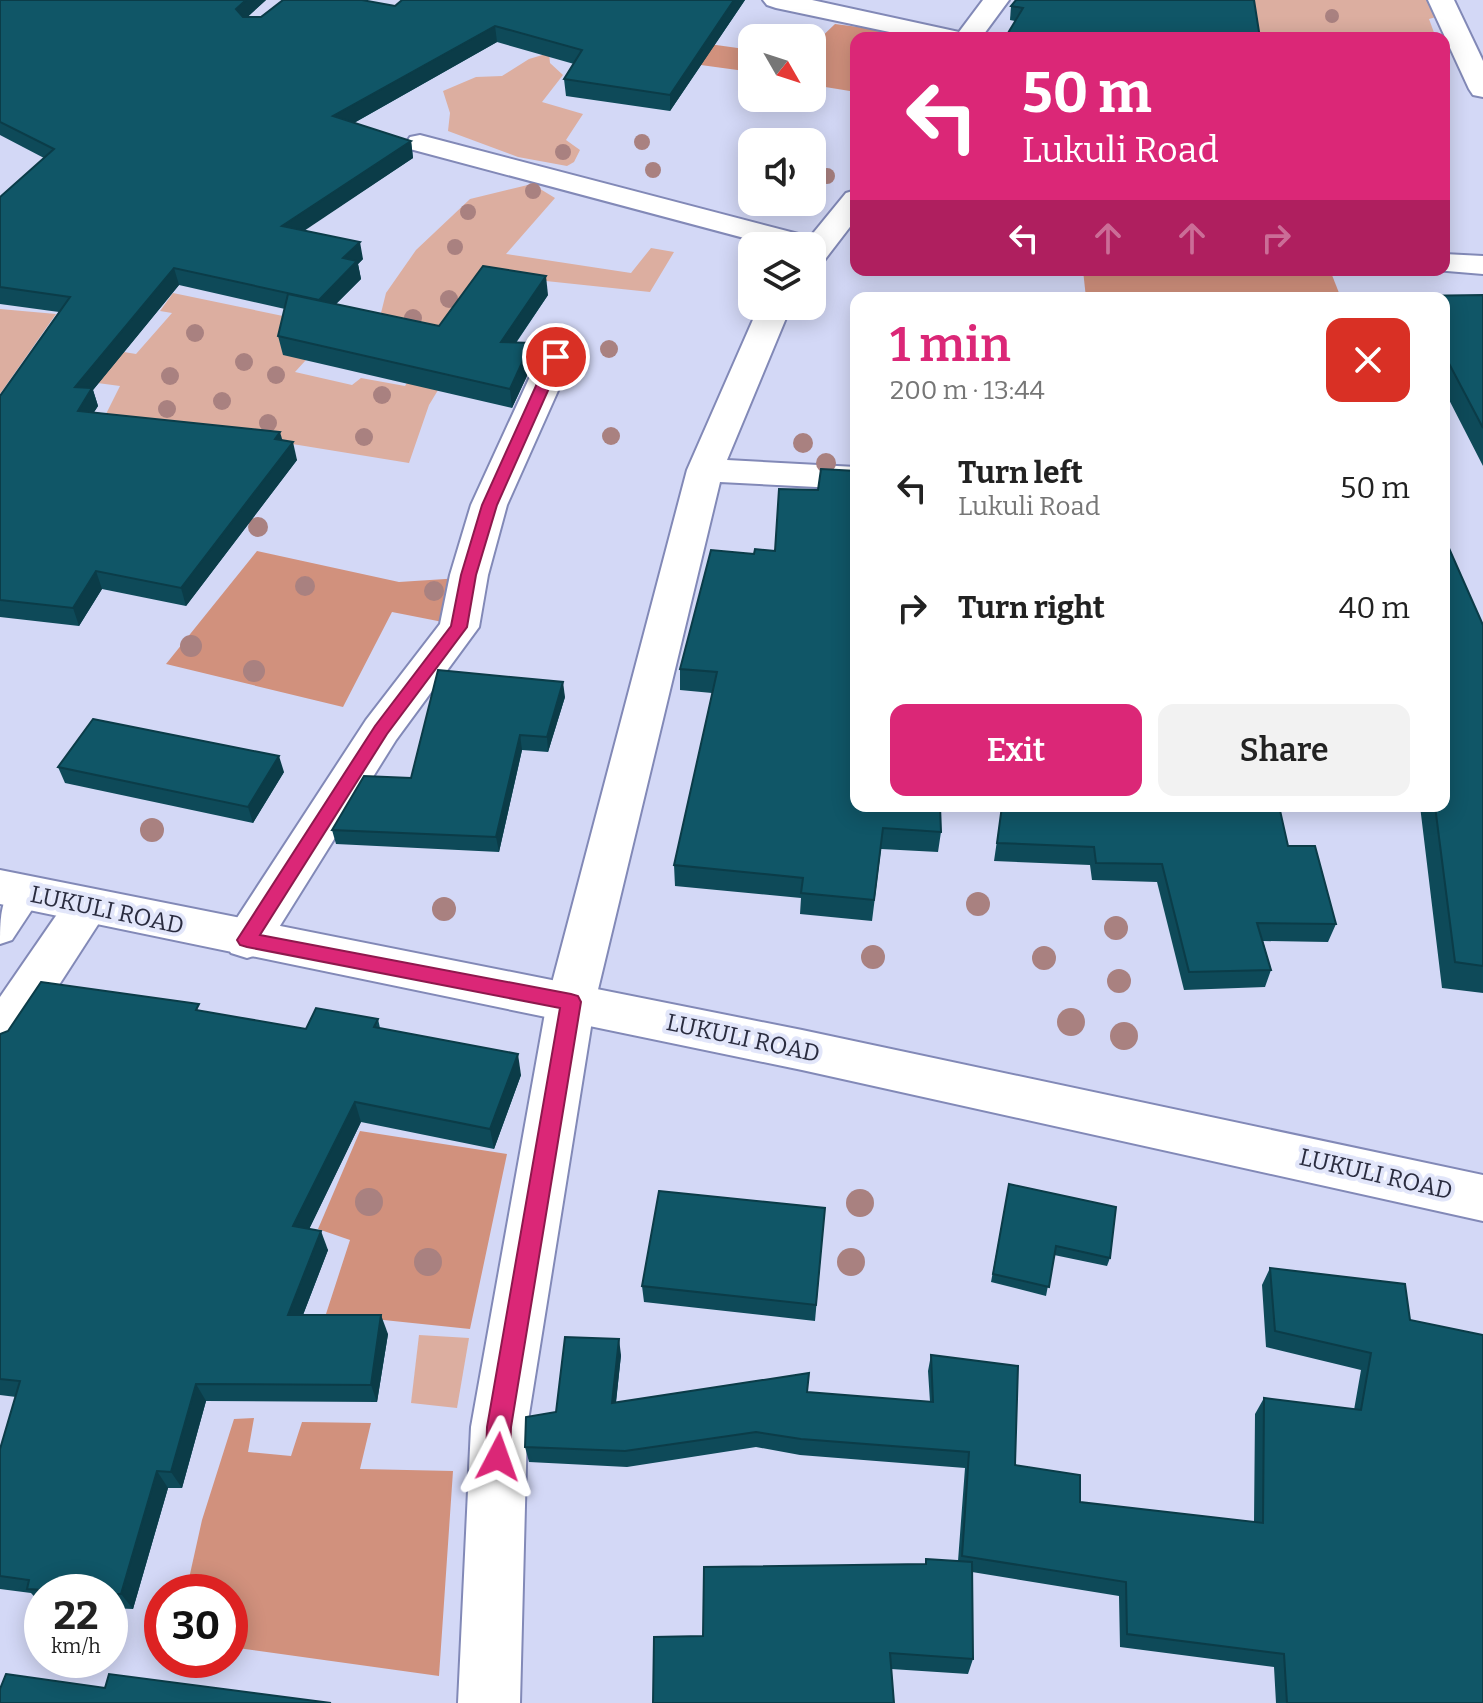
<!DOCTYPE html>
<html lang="en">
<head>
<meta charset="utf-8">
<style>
  :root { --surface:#fff; --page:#f2f2f2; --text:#222; --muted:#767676; --accent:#db2777 }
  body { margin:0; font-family:Bitter,serif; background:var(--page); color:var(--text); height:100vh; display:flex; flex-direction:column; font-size:30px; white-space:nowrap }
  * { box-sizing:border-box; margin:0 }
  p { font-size:26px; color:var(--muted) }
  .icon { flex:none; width:44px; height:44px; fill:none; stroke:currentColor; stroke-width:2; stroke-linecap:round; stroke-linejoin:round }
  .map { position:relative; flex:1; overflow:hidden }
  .sheet { position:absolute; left:850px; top:292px; width:600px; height:520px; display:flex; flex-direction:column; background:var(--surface); border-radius:16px; box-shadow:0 4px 20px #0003 }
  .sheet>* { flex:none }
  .hud { position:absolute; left:850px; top:32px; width:600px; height:244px; border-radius:16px; box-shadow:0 4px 20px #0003; background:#db2777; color:#fff; overflow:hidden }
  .needle { width:52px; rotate:129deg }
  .fabs { position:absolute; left:738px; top:24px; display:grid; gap:16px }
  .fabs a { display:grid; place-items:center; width:88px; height:88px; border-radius:16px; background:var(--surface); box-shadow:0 4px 20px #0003; font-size:40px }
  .speed { position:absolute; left:24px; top:1574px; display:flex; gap:16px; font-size:40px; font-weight:700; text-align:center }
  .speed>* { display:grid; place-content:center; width:104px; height:104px; border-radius:50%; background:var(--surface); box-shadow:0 4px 20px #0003; line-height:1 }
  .speed small { font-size:20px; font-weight:400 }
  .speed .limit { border:12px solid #d22; background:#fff; color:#111 }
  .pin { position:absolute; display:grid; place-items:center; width:68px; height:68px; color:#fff; margin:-34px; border:4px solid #fff; border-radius:50%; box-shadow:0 2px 8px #0007 }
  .me { position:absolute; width:88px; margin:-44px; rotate:4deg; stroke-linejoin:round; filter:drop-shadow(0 0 6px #0008) }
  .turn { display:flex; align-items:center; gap:28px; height:168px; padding:0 40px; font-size:36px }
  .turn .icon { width:104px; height:104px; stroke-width:2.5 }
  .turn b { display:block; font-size:56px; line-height:68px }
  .lanes { display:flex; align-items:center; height:76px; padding:0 40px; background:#0003; justify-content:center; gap:40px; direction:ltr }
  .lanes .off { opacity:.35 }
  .round { display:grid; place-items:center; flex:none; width:84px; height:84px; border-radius:16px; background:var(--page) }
  .overview { display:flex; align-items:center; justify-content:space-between; height:136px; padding:0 40px }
  h1 { font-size:48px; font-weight:600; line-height:60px; color:var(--accent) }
  .button { display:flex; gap:16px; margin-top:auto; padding:16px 40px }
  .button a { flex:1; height:92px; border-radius:16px; background:var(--accent); color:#fff; font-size:32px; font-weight:600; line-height:92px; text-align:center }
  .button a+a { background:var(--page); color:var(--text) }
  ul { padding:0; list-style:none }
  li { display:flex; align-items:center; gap:24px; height:120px; padding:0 40px }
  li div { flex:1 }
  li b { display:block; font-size:30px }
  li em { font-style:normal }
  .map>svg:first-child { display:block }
  .green { fill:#dcaea0 }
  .forest { fill:#d1917d }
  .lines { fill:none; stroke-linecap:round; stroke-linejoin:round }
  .service-casing { stroke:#8289b7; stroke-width:4 }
  .minor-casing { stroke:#8289b7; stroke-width:4 }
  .tertiary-casing { stroke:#8289b7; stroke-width:4 }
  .service { fill:#fff; fill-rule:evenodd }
  .minor { fill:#fff; fill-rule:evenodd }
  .tertiary { fill:#fff; fill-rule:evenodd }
  .tree { fill:#a98180 }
  .wall { fill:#0e4a59 }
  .shaded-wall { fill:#0b3c48 }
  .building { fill:#105667; stroke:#0b3c48; stroke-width:2 }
  .route { fill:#db2777; stroke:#8e194d; stroke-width:2 }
  .labels { text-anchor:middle; stroke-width:8; stroke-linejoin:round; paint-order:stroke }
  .street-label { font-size:24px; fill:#2a2c3f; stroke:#e2e6fa }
</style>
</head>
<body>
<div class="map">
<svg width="1483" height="1703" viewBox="0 0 1483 1703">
  <rect width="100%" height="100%" fill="#d3d8f6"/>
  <g class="green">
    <polygon points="1253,0 1432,0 1440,16 1429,19 1436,38 1243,38"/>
    <polygon points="549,53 550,63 563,75 542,102 583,114 566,140 580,150 574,162 567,166 518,157 448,131 450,113 443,91 476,77 502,76 529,59"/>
    <polygon points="532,184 555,198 506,254 631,273 651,248 674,252 650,292 480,274 449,335 379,321 386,293 416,250 470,199"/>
    <polygon points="173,293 336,327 295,372 352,385 361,378 405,386 431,345 461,352 429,405 409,463 151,421 99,428 120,386 30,374 52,340 136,354 172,313 160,311"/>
    <polygon points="0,309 56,314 0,394"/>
    <polygon points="419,1335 469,1338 457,1408 411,1403"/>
  </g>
  <g class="forest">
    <polygon points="835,24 928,36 930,38 856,38 856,92 813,85 812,46"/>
    <polygon points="709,44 752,50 752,72 657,59"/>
    <polygon points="1083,270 1330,270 1341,298 1086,298"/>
    <polygon points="257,551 399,582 461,578 453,624 392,612 343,707 166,664"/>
    <polygon points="360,1131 507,1154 470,1329 326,1314 350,1240 318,1229"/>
    <polygon points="254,1418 248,1452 291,1456 302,1422 371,1423 360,1469 453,1471 439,1676 230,1647 230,1592 186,1592 202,1520 234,1419"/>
  </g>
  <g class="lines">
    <g class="service-casing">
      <path id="service" d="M 26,880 L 38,884 L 43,893 L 12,940 L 0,944 C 0,917 0,889 26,880 Z"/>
    </g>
    <g class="minor-casing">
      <g id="minor">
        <polygon points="763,0 812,0 959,32 983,0 1009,0 981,38 918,38 776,8 767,5"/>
        <polygon points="1428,0 1454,0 1483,61 1483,97 1473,95 1469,89"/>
        <polygon points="420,135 810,237 846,193 856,190 856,219 823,262 812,264 812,246 774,246 410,149 406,143 410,137"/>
        <polygon points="1444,254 1483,256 1483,274 1435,270 1444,270"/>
        <polygon points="759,306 791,306 727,460 856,467 856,489 720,482 595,1002 527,1427 520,1703 458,1703 471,1427 547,1002 687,470"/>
        <polygon points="556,347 568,350 573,357 507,505 488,575 479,627 396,740 263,953 247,958 231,953 224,940 231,927 366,720 440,624 450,575 471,505 539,357 544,350"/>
        <polygon points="87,888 103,894 110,906 17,1050 0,1056 0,997 71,894"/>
      </g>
    </g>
    <g class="tertiary-casing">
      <polygon id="tertiary" points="0,870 802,1030 1483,1175 1483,1221 802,1070 0,904"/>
    </g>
    <use href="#service" class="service"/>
    <use href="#minor" class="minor"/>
    <use href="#tertiary" class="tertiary"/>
  </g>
  <g class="tree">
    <circle cx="1332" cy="16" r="7"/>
    <circle cx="642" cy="142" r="8"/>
    <circle cx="563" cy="152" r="8"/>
    <circle cx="653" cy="170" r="8"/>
    <circle cx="827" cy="176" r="8"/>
    <circle cx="533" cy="191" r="8"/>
    <circle cx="468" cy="212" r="8"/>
    <circle cx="455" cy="247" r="8"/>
    <circle cx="449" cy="299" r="9"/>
    <circle cx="413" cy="318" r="9"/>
    <circle cx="195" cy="333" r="9"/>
    <circle cx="609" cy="349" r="9"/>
    <circle cx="244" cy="362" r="9"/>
    <circle cx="276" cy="375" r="9"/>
    <circle cx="170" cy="376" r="9"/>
    <circle cx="382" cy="395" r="9"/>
    <circle cx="222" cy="401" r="9"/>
    <circle cx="167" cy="409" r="9"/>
    <circle cx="268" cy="423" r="9"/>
    <circle cx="611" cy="436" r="9"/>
    <circle cx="364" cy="437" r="9"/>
    <circle cx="803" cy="443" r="10"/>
    <circle cx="826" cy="463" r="10"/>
    <circle cx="258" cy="527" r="10"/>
    <circle cx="305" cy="586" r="10"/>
    <circle cx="434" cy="591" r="10"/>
    <circle cx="191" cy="646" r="11"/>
    <circle cx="254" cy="671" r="11"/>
    <circle cx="152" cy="830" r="12"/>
    <circle cx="978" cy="904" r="12"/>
    <circle cx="444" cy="909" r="12"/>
    <circle cx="1116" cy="928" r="12"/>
    <circle cx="873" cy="957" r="12"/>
    <circle cx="1044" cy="958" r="12"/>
    <circle cx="1119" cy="981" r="12"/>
    <circle cx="1071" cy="1022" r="14"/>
    <circle cx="1124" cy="1036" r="14"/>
    <circle cx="369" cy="1202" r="14"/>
    <circle cx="860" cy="1203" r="14"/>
    <circle cx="428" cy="1262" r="14"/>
    <circle cx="851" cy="1262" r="14"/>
  </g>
  <g class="wall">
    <polygon points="0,0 266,0 247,17 395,6 402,0 745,0 670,111 566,96 564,79 574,64 497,42 354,123 411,141 413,158 304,230 363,259 358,264 361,279 336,304 439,326 548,295 516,343 531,343 533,363 512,408 283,355 278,336 285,309 179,285 93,390 98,406 94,412 283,440 297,460 186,606 102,589 79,626 0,617 0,396 59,312 0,304 0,197 44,158 0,135"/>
    <polygon points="1011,6 1260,38 1015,21 1010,20"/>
    <polygon points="1483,295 1483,466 1444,390 1444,298 1413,298 1414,296"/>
    <polygon points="775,551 941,832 938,852 881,849 872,921 800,914 801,898 675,886 674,865 712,693 680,690 680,669 754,554"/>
    <polygon points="1483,625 1483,993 1442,988 1420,806 1444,806"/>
    <polygon points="565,697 548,752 522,750 499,852 336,844 332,830 411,778"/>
    <polygon points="58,767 284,772 253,823 65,783"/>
    <polygon points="1002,806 1288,846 1336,924 1328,942 1263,941 1271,970 1265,987 1184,990 1157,882 1092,880 1090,865 994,861"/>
    <polygon points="201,1011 306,1029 378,1019 380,1028 521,1075 494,1149 361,1122 309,1229 328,1250 303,1315 388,1334 377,1402 206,1401 182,1488 168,1488 133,1609 110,1608 110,1592 42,1592 42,1604 41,1604 31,1593 0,1589 0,1449 16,1397 0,1395 0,1034"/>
    <polygon points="1009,1184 1110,1258 1107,1266 1054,1255 1046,1296 991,1282"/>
    <polygon points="825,1208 815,1321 644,1302 642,1286"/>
    <polygon points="1270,1268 1410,1320 1483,1703 1276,1703 1274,1667 1120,1647 1119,1596 972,1572 973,1659 968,1674 891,1669 703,1636 925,1564 926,1559 958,1561 965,1468 800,1455 756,1447 627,1467 529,1462 525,1447 556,1412 621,1355 616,1403 808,1392 930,1402 928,1371 931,1355 1015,1465 1080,1502 1254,1522 1255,1414 1264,1398 1354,1410 1361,1370 1266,1347 1262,1285"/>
  </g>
  <g class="shaded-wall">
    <polygon points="246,0 266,0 239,25 236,9"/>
    <polygon points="734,0 745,0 670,111 670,95"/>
    <polygon points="495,26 497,42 336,133 333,116"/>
    <polygon points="411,141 413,158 286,243 282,226"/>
    <polygon points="360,242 363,259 358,264 361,279 323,317 319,300 343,258"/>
    <polygon points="174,268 179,285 93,390 98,406 84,428 78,411 75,387"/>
    <polygon points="546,276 548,295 503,361 501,342"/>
    <polygon points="531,343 533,363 512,408 510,389"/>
    <polygon points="280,432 285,449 275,439"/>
    <polygon points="293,442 297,460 186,606 181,588"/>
    <polygon points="96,571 102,589 79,626 73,608"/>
    <polygon points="563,682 565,697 548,752 547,737"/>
    <polygon points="520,735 522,750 499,852 496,837"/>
    <polygon points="279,756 284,772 253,823 248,807"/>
    <polygon points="518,1054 521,1075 494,1149 490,1129"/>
    <polygon points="355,1102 361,1122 301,1246 293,1226"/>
    <polygon points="321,1231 328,1250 296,1333 288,1315"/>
    <polygon points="381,1315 388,1334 377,1402 371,1385"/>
    <polygon points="619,1339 621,1355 614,1419 612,1403"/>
    <polygon points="196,1384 206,1401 182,1488 171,1472"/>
    <polygon points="157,1471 168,1488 133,1609 121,1594"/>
  </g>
  <g class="building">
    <polygon points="0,0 246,0 236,9 243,17 261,17 283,0 362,0 395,6 402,0 734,0 670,95 564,79 582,50 495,26 333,116 411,141 282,226 360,242 343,258 357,261 319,300 174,268 75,387 92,388 78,411 280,432 275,439 293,442 181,588 96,571 73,608 0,600 0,396 70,297 0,287 0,197 54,149 0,122"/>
    <polygon points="1016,0 1254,0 1260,38 1005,38 1023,8 1011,6"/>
    <polygon points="483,266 546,276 501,342 531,343 510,389 278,336 288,294 439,326"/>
    <polygon points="1483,295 1483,428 1444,354 1444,298 1415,298 1414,296"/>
    <polygon points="821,469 856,471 856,806 940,806 941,832 883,828 874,900 801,893 803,878 674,865 717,672 680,669 711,550 754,554 755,549 775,551 779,489 818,490"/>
    <polygon points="1444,537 1483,625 1483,966 1455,962 1435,806 1444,806"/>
    <polygon points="438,670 563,682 547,737 520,735 496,837 332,830 364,776 411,778"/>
    <polygon points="93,719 279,756 248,807 58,767"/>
    <polygon points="1002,806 1279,806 1288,846 1315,846 1336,924 1257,923 1271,970 1189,972 1162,864 1096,863 1094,847 997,843"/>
    <polygon points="41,982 199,1004 196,1010 306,1029 316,1008 378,1019 374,1027 518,1054 490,1129 355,1102 293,1226 321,1231 288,1315 381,1315 371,1385 196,1384 171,1472 157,1471 121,1594 110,1594 110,1592 81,1592 27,1589 29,1580 0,1576 0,1449 20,1381 0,1379 0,1034 8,1031"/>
    <polygon points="1009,1184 1116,1207 1110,1258 1056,1246 1049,1287 993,1274"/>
    <polygon points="659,1191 825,1208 816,1305 642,1286"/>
    <polygon points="1270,1268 1405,1284 1410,1320 1483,1335 1483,1703 1287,1703 1284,1654 1127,1634 1126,1582 962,1556 969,1452 801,1439 756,1432 625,1451 525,1447 526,1417 556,1412 565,1337 619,1339 612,1403 809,1373 807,1392 933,1402 931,1355 1018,1366 1015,1465 1080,1475 1080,1502 1263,1523 1264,1398 1361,1410 1371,1353 1275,1331"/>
    <polygon points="926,1559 972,1562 973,1659 890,1653 894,1703 653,1703 654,1637 703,1636 704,1567 926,1564"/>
    <polygon points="6,1674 105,1688 109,1674 331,1703 0,1703 0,1689"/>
  </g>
  <polygon class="route" points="556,353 563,357 497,505 476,575 467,627 387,734 260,935 571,994 578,996 581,1002 511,1427 510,1457 506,1466 498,1469 489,1466 486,1457 487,1427 560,1008 247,947 240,945 237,940 375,726 451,626 461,575 482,505 549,357"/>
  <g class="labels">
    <g class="street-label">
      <text transform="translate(107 910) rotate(12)" y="8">LUKULI ROAD</text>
      <text transform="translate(743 1038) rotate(12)" y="8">LUKULI ROAD</text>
      <text transform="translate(1376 1174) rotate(13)" y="8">LUKULI ROAD</text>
    </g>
  </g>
</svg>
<div class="fabs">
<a><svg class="needle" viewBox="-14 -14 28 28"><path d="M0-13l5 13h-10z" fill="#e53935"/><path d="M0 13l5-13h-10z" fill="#767676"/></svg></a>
<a><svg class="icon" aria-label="sound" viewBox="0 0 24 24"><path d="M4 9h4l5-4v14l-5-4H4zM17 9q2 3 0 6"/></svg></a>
<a><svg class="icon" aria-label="layers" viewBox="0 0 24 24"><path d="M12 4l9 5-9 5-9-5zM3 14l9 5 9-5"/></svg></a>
</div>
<div class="speed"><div>22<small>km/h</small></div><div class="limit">30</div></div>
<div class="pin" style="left:556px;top:357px;background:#d93025"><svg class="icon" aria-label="arrive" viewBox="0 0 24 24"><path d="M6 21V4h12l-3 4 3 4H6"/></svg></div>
<svg class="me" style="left:498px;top:1457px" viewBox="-20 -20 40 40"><path d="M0-17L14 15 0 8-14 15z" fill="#db2777" stroke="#fff" stroke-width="4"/></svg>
<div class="hud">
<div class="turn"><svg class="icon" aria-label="left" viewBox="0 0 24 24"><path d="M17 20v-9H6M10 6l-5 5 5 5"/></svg><div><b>50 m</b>Lukuli Road</div></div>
<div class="lanes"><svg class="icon" aria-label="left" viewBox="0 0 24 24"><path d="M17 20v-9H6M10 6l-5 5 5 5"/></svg><svg class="icon off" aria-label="ahead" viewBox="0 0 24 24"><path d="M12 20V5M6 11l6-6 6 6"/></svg><svg class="icon off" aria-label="ahead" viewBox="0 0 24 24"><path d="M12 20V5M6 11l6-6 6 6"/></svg><svg class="icon off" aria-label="right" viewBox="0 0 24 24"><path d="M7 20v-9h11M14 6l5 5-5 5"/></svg></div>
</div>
<section class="sheet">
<div class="overview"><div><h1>1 min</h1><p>200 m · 13:44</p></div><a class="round" style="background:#d93025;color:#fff"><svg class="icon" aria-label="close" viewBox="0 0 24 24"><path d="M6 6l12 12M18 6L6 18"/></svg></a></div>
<ul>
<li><svg class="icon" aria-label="left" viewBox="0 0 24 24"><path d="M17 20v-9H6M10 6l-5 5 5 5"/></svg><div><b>Turn left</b><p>Lukuli Road</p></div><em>50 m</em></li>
<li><svg class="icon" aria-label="right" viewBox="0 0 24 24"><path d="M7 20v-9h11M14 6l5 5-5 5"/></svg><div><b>Turn right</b></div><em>40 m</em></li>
</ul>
<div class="button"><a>Exit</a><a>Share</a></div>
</section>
</div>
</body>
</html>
